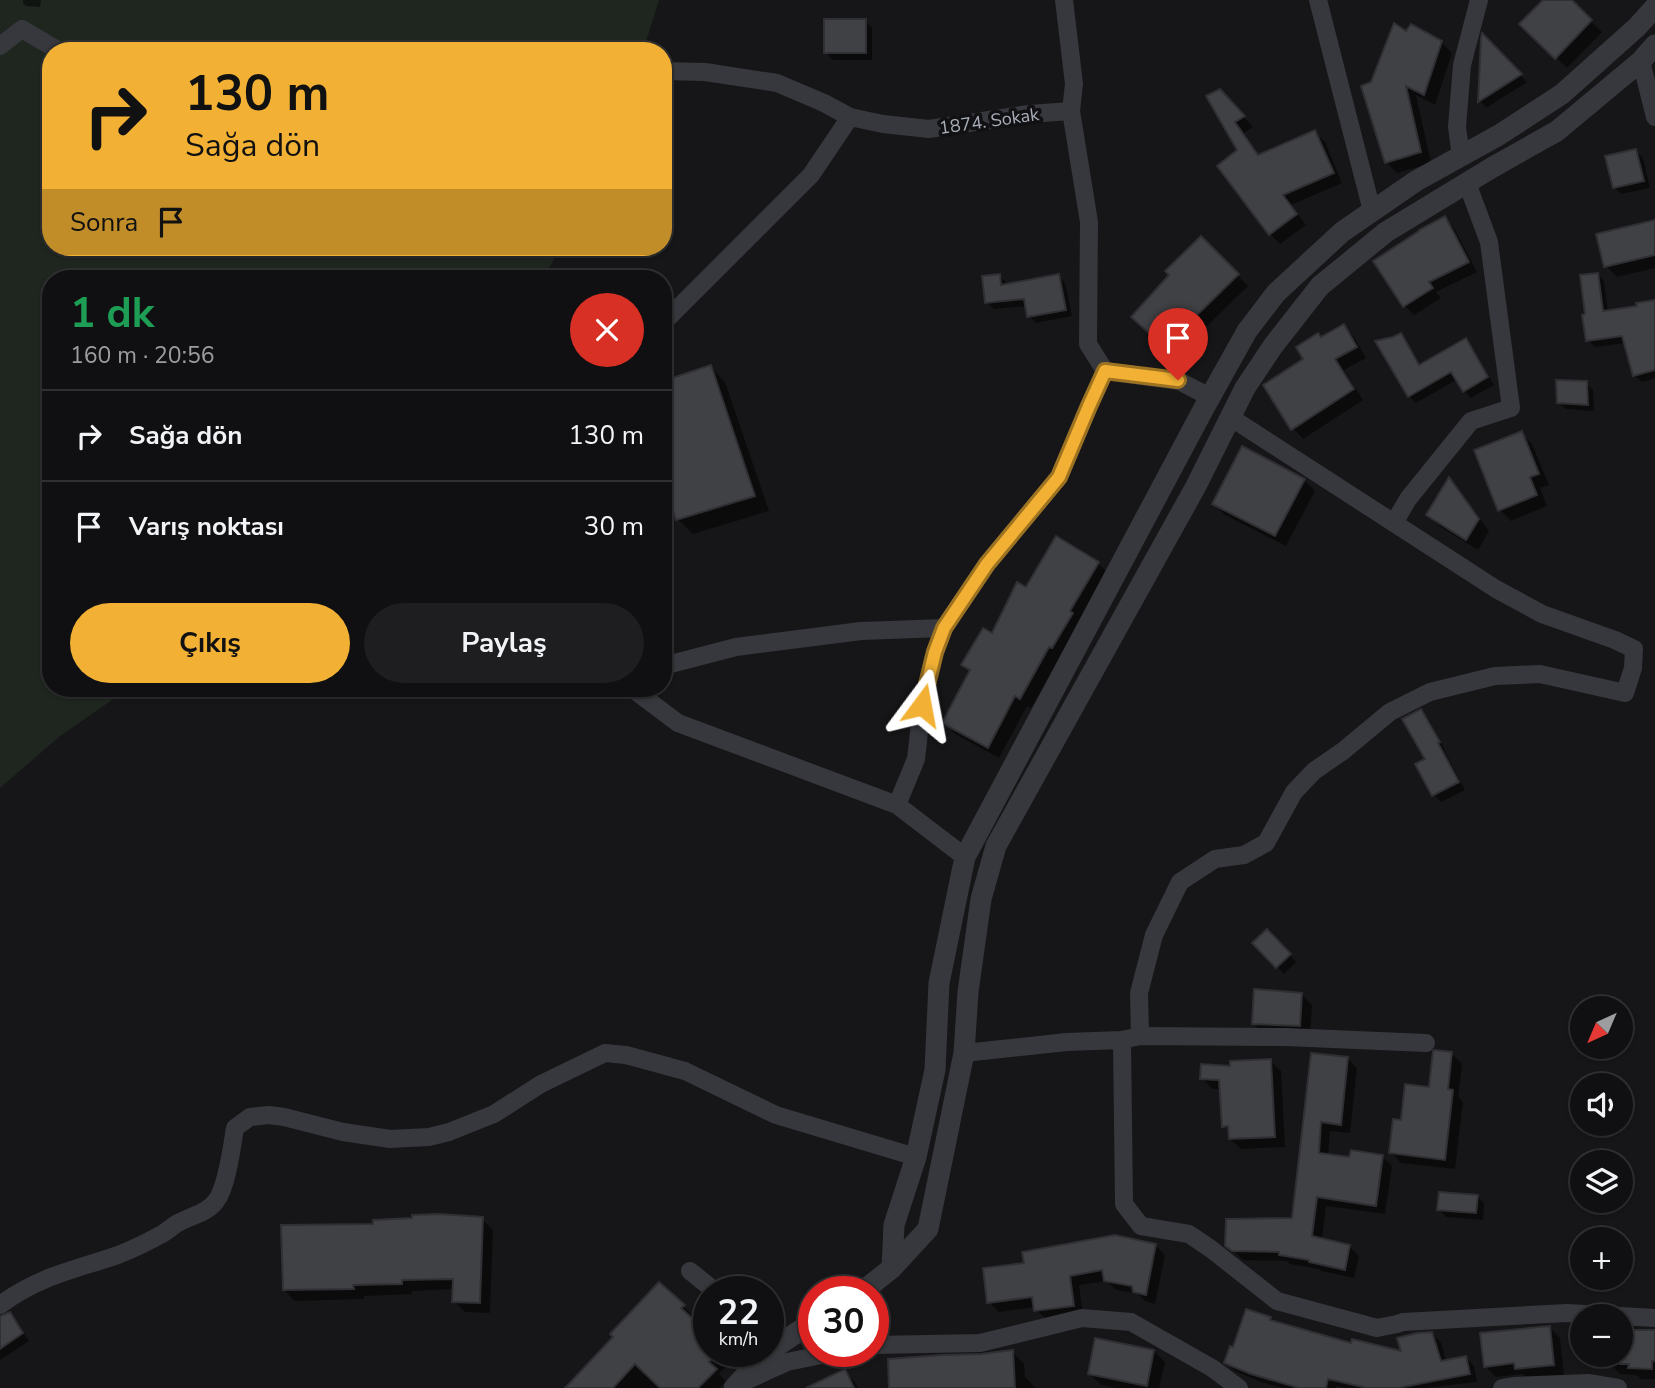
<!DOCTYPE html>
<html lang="tr">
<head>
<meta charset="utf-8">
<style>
  :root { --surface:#101012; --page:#1e1e20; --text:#f1f3f6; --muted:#9c9d9f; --line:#303032; --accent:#f2b134 }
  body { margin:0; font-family:"Nunito Sans",sans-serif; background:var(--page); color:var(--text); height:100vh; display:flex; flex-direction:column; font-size:26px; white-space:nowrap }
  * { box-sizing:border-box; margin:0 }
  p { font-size:23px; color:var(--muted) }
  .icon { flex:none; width:38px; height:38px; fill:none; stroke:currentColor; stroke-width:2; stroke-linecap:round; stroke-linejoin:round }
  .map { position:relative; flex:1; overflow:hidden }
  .details { position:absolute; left:42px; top:270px; width:630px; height:427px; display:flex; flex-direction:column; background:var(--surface); border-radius:28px; box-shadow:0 2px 5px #0004,0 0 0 2px var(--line) }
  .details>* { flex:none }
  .hud { position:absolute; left:42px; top:42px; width:630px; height:214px; border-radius:28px; box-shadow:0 2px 5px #0004,0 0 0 2px var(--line); background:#f2b134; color:#111; overflow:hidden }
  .needle { width:46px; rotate:224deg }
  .tools { position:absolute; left:1570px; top:996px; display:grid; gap:14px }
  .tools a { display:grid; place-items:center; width:63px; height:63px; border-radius:50%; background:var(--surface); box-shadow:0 2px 5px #0004,0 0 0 2px var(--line); font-size:35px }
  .speed { position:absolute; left:693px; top:1276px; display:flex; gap:14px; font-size:35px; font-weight:700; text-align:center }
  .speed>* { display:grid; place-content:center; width:91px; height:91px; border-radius:50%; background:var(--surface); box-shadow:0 2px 5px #0004,0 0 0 2px var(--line); line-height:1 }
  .speed small { font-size:18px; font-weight:400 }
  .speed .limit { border:10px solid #d22; background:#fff; color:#111 }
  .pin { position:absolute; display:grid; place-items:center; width:60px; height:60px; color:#fff; margin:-72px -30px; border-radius:50% 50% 50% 0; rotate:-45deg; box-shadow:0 0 7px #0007 }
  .pin .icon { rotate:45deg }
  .me { position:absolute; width:77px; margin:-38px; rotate:13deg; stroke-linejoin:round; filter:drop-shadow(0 0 5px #0008) }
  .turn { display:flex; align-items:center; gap:24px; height:147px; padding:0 28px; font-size:32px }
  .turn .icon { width:91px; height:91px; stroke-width:2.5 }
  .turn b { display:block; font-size:49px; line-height:60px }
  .then { display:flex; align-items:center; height:66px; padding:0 28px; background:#0003; gap:14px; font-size:26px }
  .round { display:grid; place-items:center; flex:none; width:74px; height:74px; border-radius:37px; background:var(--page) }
  .headline { display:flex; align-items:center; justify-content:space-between; height:119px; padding:0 28px }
  h1 { font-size:42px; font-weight:700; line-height:52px; color:#1e9e55 }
  .primary-button { display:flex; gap:14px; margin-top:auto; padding:14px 28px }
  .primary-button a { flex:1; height:80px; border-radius:42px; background:var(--accent); color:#111; font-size:28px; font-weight:700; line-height:80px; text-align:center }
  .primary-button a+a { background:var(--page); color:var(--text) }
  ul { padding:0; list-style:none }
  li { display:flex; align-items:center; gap:21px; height:91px; padding:0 28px; border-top:2px solid var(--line) }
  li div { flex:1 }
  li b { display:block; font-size:26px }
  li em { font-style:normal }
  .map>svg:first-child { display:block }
  .green { fill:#1e261f }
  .shadow { fill:#0007 }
  .building { fill:#404145; stroke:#303034; stroke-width:2 }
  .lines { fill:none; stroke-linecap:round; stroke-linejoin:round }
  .minor { stroke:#37383d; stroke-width:18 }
  .tertiary { stroke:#37383d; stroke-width:21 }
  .route-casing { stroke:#9d7322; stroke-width:18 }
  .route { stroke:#f2b134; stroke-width:12 }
  .labels { text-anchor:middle; stroke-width:7; stroke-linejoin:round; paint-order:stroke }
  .street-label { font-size:18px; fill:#a8adb8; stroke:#111113 }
</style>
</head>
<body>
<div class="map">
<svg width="1655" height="1388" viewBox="0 0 1655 1388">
  <rect width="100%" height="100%" fill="#161618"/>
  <polygon class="green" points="0,0 659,0 643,51 51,51 51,247 561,247 543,278 51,278 51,688 129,688 59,737 0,788"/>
  <g class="shadow">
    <polygon points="23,0 41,0 40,7 26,6 23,3"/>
    <polygon points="1545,0 1569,0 1602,32 1567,68 1522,24"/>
    <polygon points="865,20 872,28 872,60 833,60 826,53"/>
    <polygon points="1407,33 1441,42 1452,53 1435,105 1416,95 1431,163 1397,173 1386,162 1372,84"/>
    <polygon points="1484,37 1527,82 1486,108 1480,101"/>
    <polygon points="1230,102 1253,127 1244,133 1260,156 1315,133 1325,142 1342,183 1291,205 1306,225 1280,244 1270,234 1240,151"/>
    <polygon points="1636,151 1643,158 1650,188 1621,194 1614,187"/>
    <polygon points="1445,218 1454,228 1477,272 1436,292 1441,298 1414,315 1405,306 1375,261"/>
    <polygon points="1655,224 1655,268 1617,277 1606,266"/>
    <polygon points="1201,238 1248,286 1201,332 1209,340 1187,365 1144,328"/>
    <polygon points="1597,274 1604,281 1608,312 1639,308 1655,302 1655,378 1642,382 1634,375 1626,343 1595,347 1588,340 1586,316"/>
    <polygon points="999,276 1007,283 1007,286 1058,276 1065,283 1072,316 1036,323 1029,316 1027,306 994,309 987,302"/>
    <polygon points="1344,326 1354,337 1366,358 1344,370 1363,400 1303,439 1293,428 1306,359 1322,339"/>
    <polygon points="1401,335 1407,342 1421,366 1465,341 1472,347 1494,385 1471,398 1464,391 1458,379 1416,403 1409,396 1378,342"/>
    <polygon points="711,367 725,382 769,511 693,534 678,519"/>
    <polygon points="1586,383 1593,390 1594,411 1566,409 1558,402"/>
    <polygon points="1521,433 1532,444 1549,485 1540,488 1547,506 1511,521 1500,510"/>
    <polygon points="1304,480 1315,491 1286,546 1225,515 1214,504"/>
    <polygon points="1449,480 1459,490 1489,531 1478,550 1439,526 1428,515"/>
    <polygon points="1098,563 1109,574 1031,708 1027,706 999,758 955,734 944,723 971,672 964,665 993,636 1027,589"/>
    <polygon points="1421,711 1428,718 1445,750 1444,750 1465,790 1441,802 1434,795 1418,765 1428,760"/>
    <polygon points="1267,932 1296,962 1284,974 1255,943"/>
    <polygon points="1301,994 1312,1005 1310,1036 1264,1034 1253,1023"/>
    <polygon points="1312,1054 1348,1059 1357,1068 1350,1133 1330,1131 1328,1156 1351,1159 1382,1156 1392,1166 1385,1214 1326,1206 1322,1240 1349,1246 1359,1256 1354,1278 1321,1271 1319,1269 1290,1264 1287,1261 1243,1260 1227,1245 1293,1220"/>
    <polygon points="1452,1054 1462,1064 1458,1097 1463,1102 1455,1169 1401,1163 1391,1152 1403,1122 1431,1089"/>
    <polygon points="1270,1061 1281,1071 1285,1147 1241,1149 1230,1139 1230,1132 1224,1126 1222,1089 1212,1089 1202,1078 1232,1068"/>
    <polygon points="1477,1196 1484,1203 1483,1220 1446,1217 1439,1210"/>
    <polygon points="482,1219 493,1230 490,1313 465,1312 454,1301 454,1289 412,1291 412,1294 364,1296 364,1299 295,1301 284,1290 374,1225"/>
    <polygon points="1155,1245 1165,1255 1155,1304 1145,1301 1138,1294 1116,1290 1107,1281 1079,1285 1083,1315 1046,1319 1036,1310 1035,1307 999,1312 989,1302"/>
    <polygon points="683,1306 694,1317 691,1320 709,1351 725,1351 733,1359 719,1374 726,1381 719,1388 567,1388"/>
    <polygon points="9,1314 16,1321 29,1341 0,1360 0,1318"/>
    <polygon points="1270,1319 1274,1323 1352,1346 1403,1353 1432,1334 1441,1342 1446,1361 1466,1358 1474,1366 1477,1382 1425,1388 1343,1388 1337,1386 1336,1388 1282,1388 1261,1382 1235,1371 1226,1363 1234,1349"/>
    <polygon points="1549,1327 1560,1338 1564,1375 1528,1379 1523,1374 1496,1377 1485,1366"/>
    <polygon points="1655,1332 1655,1379 1641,1379 1637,1375 1620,1374 1609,1363 1609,1354 1620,1354"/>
    <polygon points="1012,1351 1024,1364 1025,1377 1036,1388 890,1388 981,1356"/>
    <polygon points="1154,1351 1165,1362 1159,1388 1116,1388 1101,1385 1090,1374"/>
    <polygon points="845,1372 855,1382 858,1388 810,1388"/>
  </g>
  <g class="building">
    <polygon points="1543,0 1572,0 1592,20 1555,59 1519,24"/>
    <rect x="824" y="19" width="42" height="34"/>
    <polygon points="1394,23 1406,31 1411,24 1442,41 1424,95 1406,86 1421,152 1385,163 1361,86 1371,82"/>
    <polygon points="1482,33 1522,74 1478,102 1481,38"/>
    <polygon points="1220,89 1245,116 1235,122 1258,155 1315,130 1334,173 1283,195 1297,214 1269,235 1217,166 1237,150 1206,96"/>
    <polygon points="1636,149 1644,181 1613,188 1605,156"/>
    <polygon points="1445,216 1469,262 1429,282 1433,288 1403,307 1373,261 1419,231 1419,230"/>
    <polygon points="1655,220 1655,255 1604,267 1596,234"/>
    <polygon points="1201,236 1239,274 1191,321 1199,328 1175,356 1131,317 1169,275 1165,271"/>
    <polygon points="1598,273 1603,311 1637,306 1636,303 1655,300 1655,370 1633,376 1622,336 1586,341 1582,315 1585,314 1580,275"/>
    <polygon points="1000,274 1001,285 1059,274 1066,310 1027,317 1024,299 985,303 982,276"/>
    <polygon points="1344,324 1357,347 1335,359 1354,389 1291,430 1263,385 1303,359 1296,347 1318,333 1321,337"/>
    <polygon points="1401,333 1419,365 1466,338 1488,377 1463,392 1451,372 1408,397 1375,341 1393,337"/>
    <polygon points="711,365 755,496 676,520 663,481 663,381"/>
    <polygon points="1556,380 1587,381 1588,405 1557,403"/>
    <polygon points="1522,431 1539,474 1530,477 1537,495 1498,511 1474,450"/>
    <polygon points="1242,446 1305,479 1275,536 1212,504"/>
    <polygon points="1449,477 1479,519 1466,540 1426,515"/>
    <polygon points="1056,536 1099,562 1070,611 1073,613 1052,648 1049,647 1020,699 1015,696 988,748 942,723 970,670 961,665 983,628 992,633 1017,582 1026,587"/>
    <polygon points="1421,709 1440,742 1438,743 1459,782 1432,796 1415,764 1425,759 1402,719"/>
    <polygon points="1267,929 1291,954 1276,968 1252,943"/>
    <polygon points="1254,989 1302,993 1300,1026 1252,1024"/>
    <polygon points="1435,1050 1452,1052 1448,1089 1453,1090 1445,1160 1389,1153 1393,1119 1401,1120 1405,1084 1429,1087 1433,1051"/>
    <polygon points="1311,1053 1348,1057 1341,1125 1321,1122 1319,1153 1349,1157 1351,1150 1383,1155 1376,1206 1317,1197 1312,1236 1350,1245 1345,1270 1309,1262 1309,1260 1279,1255 1279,1252 1232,1251 1225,1246 1226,1219 1292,1218"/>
    <polygon points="1271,1059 1275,1137 1229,1139 1228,1126 1222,1127 1219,1080 1200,1079 1201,1064 1230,1066 1230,1061"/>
    <polygon points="1439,1192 1478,1195 1476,1213 1437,1210"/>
    <polygon points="440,1214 483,1217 480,1303 452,1302 453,1279 402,1280 402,1284 353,1285 354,1289 283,1290 281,1225 373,1224 373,1220 412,1218 412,1215"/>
    <polygon points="1115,1235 1156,1244 1146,1295 1133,1292 1132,1286 1104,1281 1102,1270 1070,1276 1074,1306 1034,1311 1032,1297 987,1303 983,1268 1024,1263 1022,1252"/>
    <polygon points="659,1282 685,1305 681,1308 709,1334 709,1351 720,1351 709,1362 717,1369 698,1388 660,1388 635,1364 613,1388 565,1388 613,1337 610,1334"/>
    <polygon points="1246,1309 1271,1317 1270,1320 1351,1343 1352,1339 1401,1351 1397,1338 1417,1333 1432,1332 1441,1361 1466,1356 1470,1374 1398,1388 1367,1388 1328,1379 1326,1388 1299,1388 1251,1374 1224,1363 1230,1346 1233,1347"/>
    <polygon points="10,1312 23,1333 0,1349 0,1316"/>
    <polygon points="1550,1326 1554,1365 1515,1369 1514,1363 1484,1367 1480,1333"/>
    <polygon points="1620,1330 1655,1330 1655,1361 1652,1361 1652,1369 1628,1368 1629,1364 1620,1364"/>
    <polygon points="1095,1338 1154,1350 1147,1386 1088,1374"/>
    <polygon points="1013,1350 1015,1388 889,1388 888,1359 943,1355 981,1354"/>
    <polygon points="845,1369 854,1388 806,1388"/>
  </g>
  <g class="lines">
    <g class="minor">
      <polyline points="1064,0 1074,84 1071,111 1089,222 1088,344 1105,371 1179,381 1210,397"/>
      <polyline points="1318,0 1372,211"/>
      <polyline points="0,46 22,29 59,51"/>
      <polyline points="1641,61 1655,117"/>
      <polyline points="663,71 705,72 777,83 824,103 850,117 883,124 929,129 1029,114 1071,111"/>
      <polyline points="1461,156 1457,127 1462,65 1479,0"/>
      <polyline points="663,323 811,175 850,117"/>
      <polyline points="1394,523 1408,499 1471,421 1511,408 1489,242 1467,183"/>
      <polyline points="663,666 736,647 861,631 944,628"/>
      <polyline points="634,688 638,693 678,723 897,805 965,857"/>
      <polyline points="897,805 916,759 922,705 935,652 944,628 987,564 1059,477 1089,406 1105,371"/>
      <polyline points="1140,1036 1139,993 1154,935 1180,882 1215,859 1244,855 1266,843 1294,792 1314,771 1343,751 1390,712 1430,692 1495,676 1540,674 1625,693 1633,668 1634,649 1615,640 1542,614 1496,589 1230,417"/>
      <polyline points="1122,1040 1124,1204 1141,1226 1189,1234 1211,1249 1277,1301 1377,1328 1397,1324 1403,1322 1567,1313 1620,1316"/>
      <polyline points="964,1053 1067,1042 1122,1040 1140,1036 1286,1037 1426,1043"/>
      <polyline points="690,1271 716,1292"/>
      <path d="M 0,1305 C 39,1276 74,1270 118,1255 C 133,1249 148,1242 162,1234 C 168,1231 173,1225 180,1222 C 193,1215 207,1213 216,1201 C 227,1187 232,1146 235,1128 L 250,1117 L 269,1115 L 284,1117 L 343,1132 L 390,1139 L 429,1137 L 449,1132 L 494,1114 L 541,1084 L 605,1053 L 626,1055 L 685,1071 L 776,1115 L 916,1157"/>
      <polyline points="768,1310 772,1310 773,1327 768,1343"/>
      <polyline points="1620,1316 1655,1318"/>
      <polyline points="873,1345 980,1343 1082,1318 1131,1322 1212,1368 1239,1388"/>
      <polyline points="741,1383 787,1362 841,1351"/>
      <polyline points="1502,1388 1513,1386 1588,1383 1618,1388"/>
    </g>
    <g class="tertiary">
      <polyline points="892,1268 894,1225 916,1157 935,1070 939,983 965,857 1204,408 1247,331 1276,293 1342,232 1416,181 1499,135 1562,94 1637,27 1655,7"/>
      <polyline points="862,1292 892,1268 928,1229 964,1053 968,992 981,899 996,846 1196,486 1245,388 1273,346 1320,286 1386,232 1493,167 1557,131 1641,61 1655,45"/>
      <polyline points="734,1388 765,1354 814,1321"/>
    </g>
  </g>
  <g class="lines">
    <g class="route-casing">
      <polyline id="route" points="922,705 935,652 944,628 987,564 1059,477 1089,406 1105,371 1178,380"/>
    </g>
    <use href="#route" class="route"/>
  </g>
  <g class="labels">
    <g class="street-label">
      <text transform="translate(989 121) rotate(-8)" y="6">1874. Sokak</text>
    </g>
  </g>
</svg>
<div class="tools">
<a><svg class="needle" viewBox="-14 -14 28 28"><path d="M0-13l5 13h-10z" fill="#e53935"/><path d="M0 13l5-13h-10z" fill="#9c9d9f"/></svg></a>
<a><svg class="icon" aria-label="sound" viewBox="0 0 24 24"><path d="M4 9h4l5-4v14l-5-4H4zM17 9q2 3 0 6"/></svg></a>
<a><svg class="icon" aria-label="layers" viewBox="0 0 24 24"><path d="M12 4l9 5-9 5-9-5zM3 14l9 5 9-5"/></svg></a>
<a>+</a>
<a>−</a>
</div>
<div class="speed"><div>22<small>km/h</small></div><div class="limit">30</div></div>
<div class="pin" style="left:1178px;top:380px;background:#d93025"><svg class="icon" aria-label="arrive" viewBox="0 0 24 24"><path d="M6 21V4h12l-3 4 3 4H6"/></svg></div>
<svg class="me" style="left:922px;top:705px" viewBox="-20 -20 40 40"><path d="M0-17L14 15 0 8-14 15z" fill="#f2b134" stroke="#fff" stroke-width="4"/></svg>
<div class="hud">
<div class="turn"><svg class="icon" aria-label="right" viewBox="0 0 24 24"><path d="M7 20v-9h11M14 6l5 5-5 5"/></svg><div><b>130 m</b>Sağa dön</div></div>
<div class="then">Sonra<svg class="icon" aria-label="arrive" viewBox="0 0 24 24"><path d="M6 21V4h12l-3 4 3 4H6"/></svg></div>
</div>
<section class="details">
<div class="headline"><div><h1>1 dk</h1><p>160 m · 20:56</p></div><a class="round" style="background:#d93025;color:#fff"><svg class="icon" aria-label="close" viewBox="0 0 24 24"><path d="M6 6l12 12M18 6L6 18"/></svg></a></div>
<ul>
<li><svg class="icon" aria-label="right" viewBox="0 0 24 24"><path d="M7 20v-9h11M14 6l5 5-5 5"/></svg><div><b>Sağa dön</b></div><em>130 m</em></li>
<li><svg class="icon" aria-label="arrive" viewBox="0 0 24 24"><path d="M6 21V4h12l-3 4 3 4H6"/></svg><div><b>Varış noktası</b></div><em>30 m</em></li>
</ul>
<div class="primary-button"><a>Çıkış</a><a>Paylaş</a></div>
</section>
</div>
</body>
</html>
